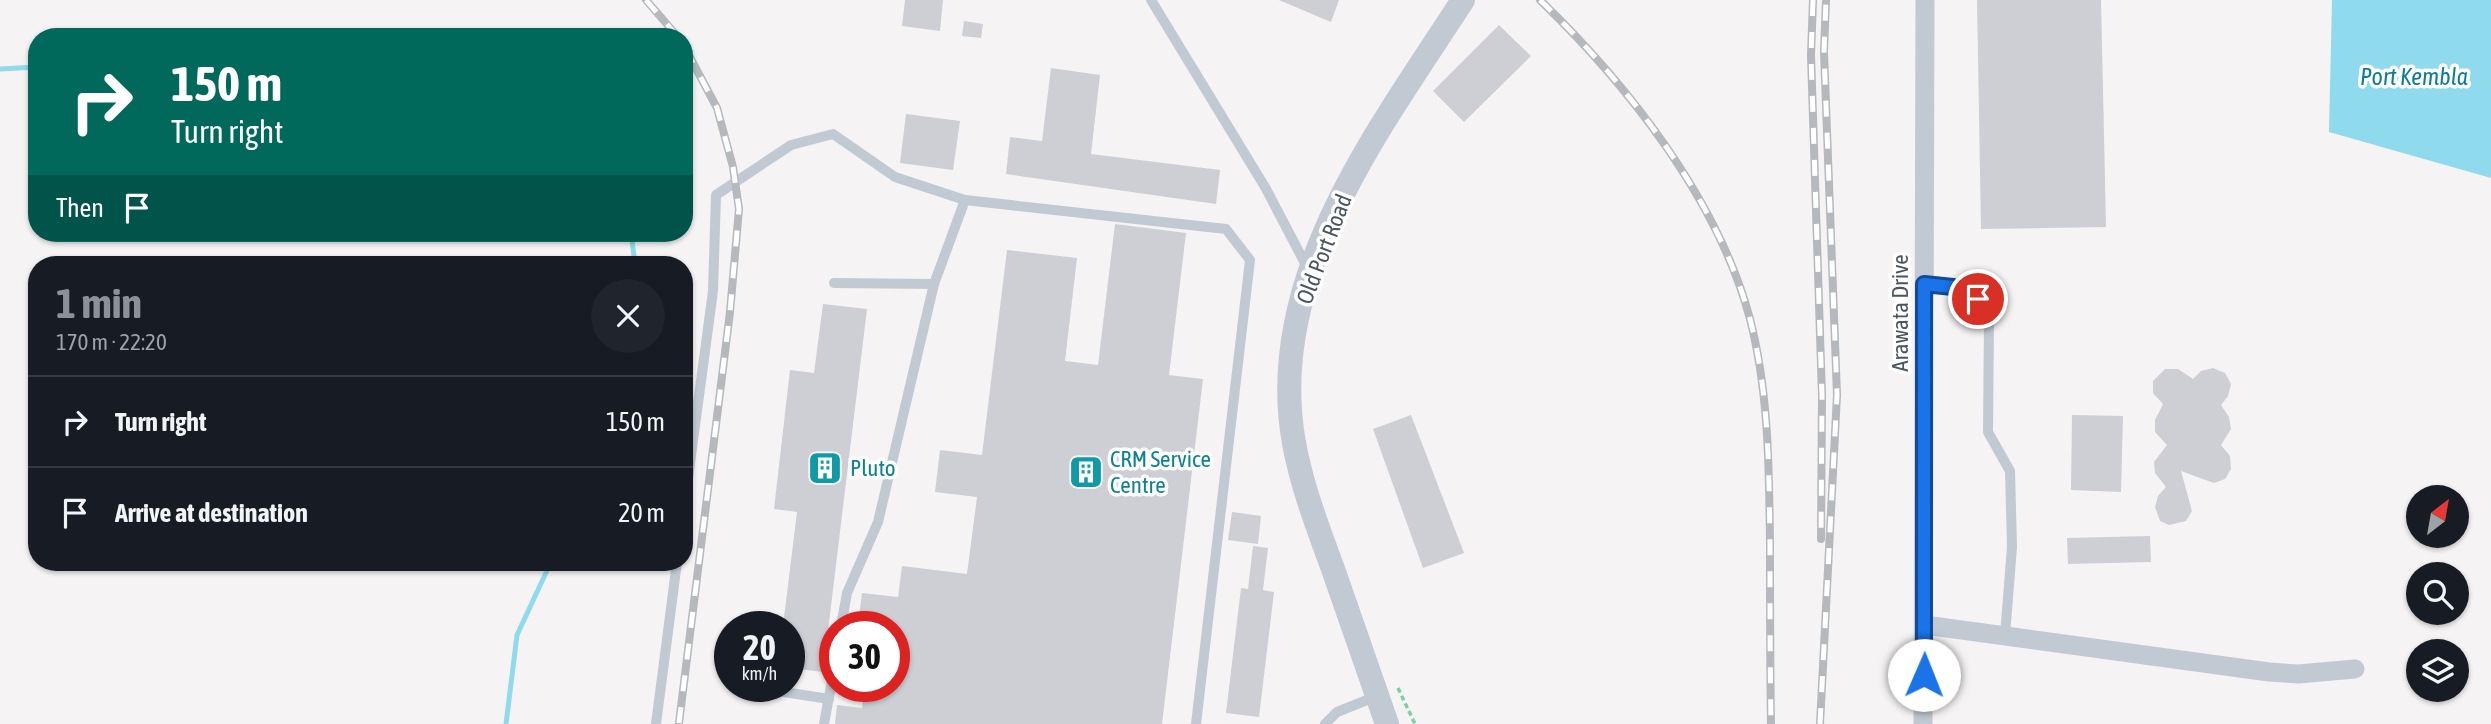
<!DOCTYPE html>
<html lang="en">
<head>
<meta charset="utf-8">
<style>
  :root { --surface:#171b24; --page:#20242c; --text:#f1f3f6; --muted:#9ea1a6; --line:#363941; --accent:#8c9099 }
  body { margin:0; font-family:"Asap Condensed",sans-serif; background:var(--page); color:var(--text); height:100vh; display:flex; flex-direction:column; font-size:26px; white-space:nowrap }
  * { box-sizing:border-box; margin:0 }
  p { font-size:23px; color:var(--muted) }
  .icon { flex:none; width:38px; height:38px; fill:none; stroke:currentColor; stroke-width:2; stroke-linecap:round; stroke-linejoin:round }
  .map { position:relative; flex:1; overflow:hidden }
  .sheet { position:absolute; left:28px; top:256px; width:665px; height:315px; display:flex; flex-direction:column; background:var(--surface); border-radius:28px; box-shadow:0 2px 5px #0004 }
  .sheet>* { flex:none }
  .banner { position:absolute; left:28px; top:28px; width:665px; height:214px; border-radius:28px; box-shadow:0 2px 5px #0004; background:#00695c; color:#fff; overflow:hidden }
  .needle { width:46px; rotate:31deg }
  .controls { position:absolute; left:2406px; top:485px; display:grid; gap:14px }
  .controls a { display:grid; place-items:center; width:63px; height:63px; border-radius:50%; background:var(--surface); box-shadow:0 2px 5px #0004; font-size:35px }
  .speed { position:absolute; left:714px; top:611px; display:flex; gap:14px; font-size:35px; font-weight:700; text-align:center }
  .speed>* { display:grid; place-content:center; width:91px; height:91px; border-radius:50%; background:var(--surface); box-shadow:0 2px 5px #0004; line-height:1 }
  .speed small { font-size:18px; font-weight:400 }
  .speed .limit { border:10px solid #d22; background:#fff; color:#111 }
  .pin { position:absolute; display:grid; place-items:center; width:60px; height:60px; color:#fff; margin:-30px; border:4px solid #fff; border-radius:50%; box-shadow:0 2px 7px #0007 }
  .me { position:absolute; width:77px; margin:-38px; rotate:1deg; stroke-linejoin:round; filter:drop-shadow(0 0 5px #0008) }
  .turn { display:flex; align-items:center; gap:24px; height:147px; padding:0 28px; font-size:32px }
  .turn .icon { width:91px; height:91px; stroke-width:2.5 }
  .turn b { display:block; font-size:49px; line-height:60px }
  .then { display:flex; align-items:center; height:66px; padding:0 28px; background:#0003; gap:14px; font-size:26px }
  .round { display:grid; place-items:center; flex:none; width:74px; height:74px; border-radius:37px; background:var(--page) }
  .overview { display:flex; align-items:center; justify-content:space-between; height:119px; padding:0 28px }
  h1 { font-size:42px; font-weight:700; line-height:52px; color:var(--accent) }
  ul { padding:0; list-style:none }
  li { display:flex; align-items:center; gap:21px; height:91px; padding:0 28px; border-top:2px solid var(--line) }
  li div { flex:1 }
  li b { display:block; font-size:26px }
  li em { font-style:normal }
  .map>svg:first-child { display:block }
  .water { fill:#90daee }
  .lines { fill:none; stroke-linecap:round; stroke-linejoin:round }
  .stream { stroke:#90daee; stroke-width:5 }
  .building { fill:#cdcfd5 }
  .path { stroke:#7ad0a6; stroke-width:3.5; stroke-dasharray:5 3.5; stroke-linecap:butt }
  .service { stroke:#c1cad2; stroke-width:10 }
  .minor { stroke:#c1cad2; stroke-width:19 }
  .tertiary { stroke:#c1cad2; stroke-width:24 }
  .rail-casing { stroke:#b5b8bd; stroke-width:8 }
  .rail { stroke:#fff; stroke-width:5; stroke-dasharray:16; stroke-linecap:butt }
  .route-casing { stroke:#114b97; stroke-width:18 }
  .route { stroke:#1a73e8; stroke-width:12 }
  .labels { text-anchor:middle; stroke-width:7; stroke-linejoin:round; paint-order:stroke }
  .street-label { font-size:23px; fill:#4a5661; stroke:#fff }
  .culture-label { font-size:23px; fill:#0d838f; stroke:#fff; text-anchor:start }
  .water-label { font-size:24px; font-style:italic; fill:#0c7c9b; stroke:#fff }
</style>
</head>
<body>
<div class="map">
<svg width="2491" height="724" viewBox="0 0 2491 724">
  <rect width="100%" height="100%" fill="#f5f3f3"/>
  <polygon class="water" points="2332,0 2491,0 2491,178 2329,132"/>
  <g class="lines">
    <g class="stream">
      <polyline points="0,69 37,67"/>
      <polyline points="631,233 635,264"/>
      <polyline points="506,724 517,635 551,562"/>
    </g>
  </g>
  <g class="building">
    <polygon points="905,0 943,0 940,31 902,26"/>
    <polygon points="1279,0 1339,0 1331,22"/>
    <polygon points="1977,0 2101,0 2106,227 1981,229"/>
    <polygon points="964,21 983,24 981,38 962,36"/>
    <polygon points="1499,25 1531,56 1464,122 1433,91"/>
    <polygon points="1051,68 1100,75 1091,154 1220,170 1216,204 1006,174 1010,137 1042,141"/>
    <polygon points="906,114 960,121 953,170 900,163"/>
    <polygon points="1115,224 1186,233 1169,375 1203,379 1162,724 835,724 837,705 862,708 865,686 894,686 894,626 858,626 862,593 898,597 902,566 967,574 977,497 935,492 940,450 982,455 1007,250 1077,258 1065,361 1098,365"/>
    <polygon points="823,304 867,309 823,672 789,668 789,626 783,626 797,512 774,509 790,370 814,373"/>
    <polygon points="2213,368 2225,373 2231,384 2228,396 2221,405 2229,417 2231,429 2221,445 2230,456 2231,469 2225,479 2214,483 2181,471 2192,511 2186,521 2169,525 2160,521 2155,507 2158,496 2166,487 2155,473 2154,462 2167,445 2155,432 2155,420 2163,404 2153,393 2153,381 2165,369 2178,369 2193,379 2201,371"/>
    <polygon points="1411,415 1464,553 1423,568 1373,429"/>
    <polygon points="2072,415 2123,416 2121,492 2071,490"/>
    <polygon points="1232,512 1261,516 1258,544 1228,540"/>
    <polygon points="2150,536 2151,562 2068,564 2067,538"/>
    <polygon points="1253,546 1268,548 1263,590 1274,592 1259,717 1226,713 1241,588 1248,589"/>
  </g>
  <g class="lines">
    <polyline class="path" points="1398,688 1415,724"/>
    <g class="service">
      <polyline points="1151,0 1265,187 1308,269"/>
      <polyline points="834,283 934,284"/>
      <polyline points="1924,284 1953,287 1978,299 1989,317 1988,432 2010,471 2012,547 2005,635"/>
      <polyline points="684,508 713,291 716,195 791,145 833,134 895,177 965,200"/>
      <polyline points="841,626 847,593 878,522 934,284 965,200 1226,229 1250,260 1196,724"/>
      <polyline points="745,686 829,699"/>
      <polyline points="656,724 677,562"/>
      <polyline points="824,724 835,664"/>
      <polyline points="1325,724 1337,712 1377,696"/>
    </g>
    <g class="minor">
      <polyline points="1925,625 2269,672 2298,674 2355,669"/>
      <polyline points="1923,724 1925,0"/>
    </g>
    <path class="tertiary" d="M 1387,724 C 1369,672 1351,621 1333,569 C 1318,528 1302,487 1294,443 C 1264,278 1379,130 1463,0"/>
    <g class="rail-casing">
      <g id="rail">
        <polyline points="646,0 678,37"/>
        <path d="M 1540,0 C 1627,84 1718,199 1750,319 C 1769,393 1769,468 1770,544 C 1770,604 1770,664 1771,724"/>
        <polyline points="1813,0 1811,55 1822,396 1821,539"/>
        <polyline points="679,723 730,312 739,209 733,167 717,108 684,46"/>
        <polyline points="1820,724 1837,395 1824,52 1826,0"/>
      </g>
    </g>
    <use href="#rail" class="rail"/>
  </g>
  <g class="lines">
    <g class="route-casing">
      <polyline id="route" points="1924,675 1924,284 1953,287 1978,299"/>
    </g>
    <use href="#route" class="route"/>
  </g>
  <defs>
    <g id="building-square" transform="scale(1.75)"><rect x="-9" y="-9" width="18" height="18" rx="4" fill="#0f9aa8" stroke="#fff"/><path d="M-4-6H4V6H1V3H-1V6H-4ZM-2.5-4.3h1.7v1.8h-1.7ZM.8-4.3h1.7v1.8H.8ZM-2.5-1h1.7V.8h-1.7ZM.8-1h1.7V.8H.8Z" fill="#fff"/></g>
  </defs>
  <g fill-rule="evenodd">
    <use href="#building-square" x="825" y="468"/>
    <use href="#building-square" x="1086" y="472"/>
  </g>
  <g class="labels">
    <g class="street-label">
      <text transform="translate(1324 249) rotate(-69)" y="8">Old Port Road</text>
      <text transform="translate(1900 313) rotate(-90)" y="8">Arawata Drive</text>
    </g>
    <g class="culture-label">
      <text x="1110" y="467">CRM Service<tspan x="1110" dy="26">Centre</tspan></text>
      <text x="850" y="476">Pluto</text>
    </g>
    <g class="water-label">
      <text x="2414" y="85">Port Kembla</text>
    </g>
  </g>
</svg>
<div class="controls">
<a><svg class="needle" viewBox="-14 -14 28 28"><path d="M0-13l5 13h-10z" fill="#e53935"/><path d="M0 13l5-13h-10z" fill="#9ea1a6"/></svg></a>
<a><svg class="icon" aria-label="search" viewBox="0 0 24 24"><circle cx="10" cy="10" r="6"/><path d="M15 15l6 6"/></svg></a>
<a><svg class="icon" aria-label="layers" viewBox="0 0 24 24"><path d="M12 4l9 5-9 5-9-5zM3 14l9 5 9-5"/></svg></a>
</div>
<div class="speed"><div>20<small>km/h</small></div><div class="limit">30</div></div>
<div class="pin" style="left:1978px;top:299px;background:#d93025"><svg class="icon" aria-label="arrive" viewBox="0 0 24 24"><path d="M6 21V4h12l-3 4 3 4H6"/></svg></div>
<svg class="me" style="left:1924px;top:675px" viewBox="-20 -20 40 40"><circle r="19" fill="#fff"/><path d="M0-13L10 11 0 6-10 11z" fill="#1a73e8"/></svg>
<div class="banner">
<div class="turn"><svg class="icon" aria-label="right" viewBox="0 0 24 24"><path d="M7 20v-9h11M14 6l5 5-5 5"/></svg><div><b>150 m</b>Turn right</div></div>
<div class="then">Then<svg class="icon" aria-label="arrive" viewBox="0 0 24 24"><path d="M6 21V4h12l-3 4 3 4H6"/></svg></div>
</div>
<section class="sheet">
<div class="overview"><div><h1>1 min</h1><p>170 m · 22:20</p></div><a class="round"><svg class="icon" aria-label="close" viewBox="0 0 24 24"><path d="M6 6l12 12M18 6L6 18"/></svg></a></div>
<ul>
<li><svg class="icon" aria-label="right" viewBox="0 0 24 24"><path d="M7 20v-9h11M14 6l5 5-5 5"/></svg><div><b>Turn right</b></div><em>150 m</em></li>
<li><svg class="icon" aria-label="arrive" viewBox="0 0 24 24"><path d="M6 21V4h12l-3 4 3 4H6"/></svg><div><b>Arrive at destination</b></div><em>20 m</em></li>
</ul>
</section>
</div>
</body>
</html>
